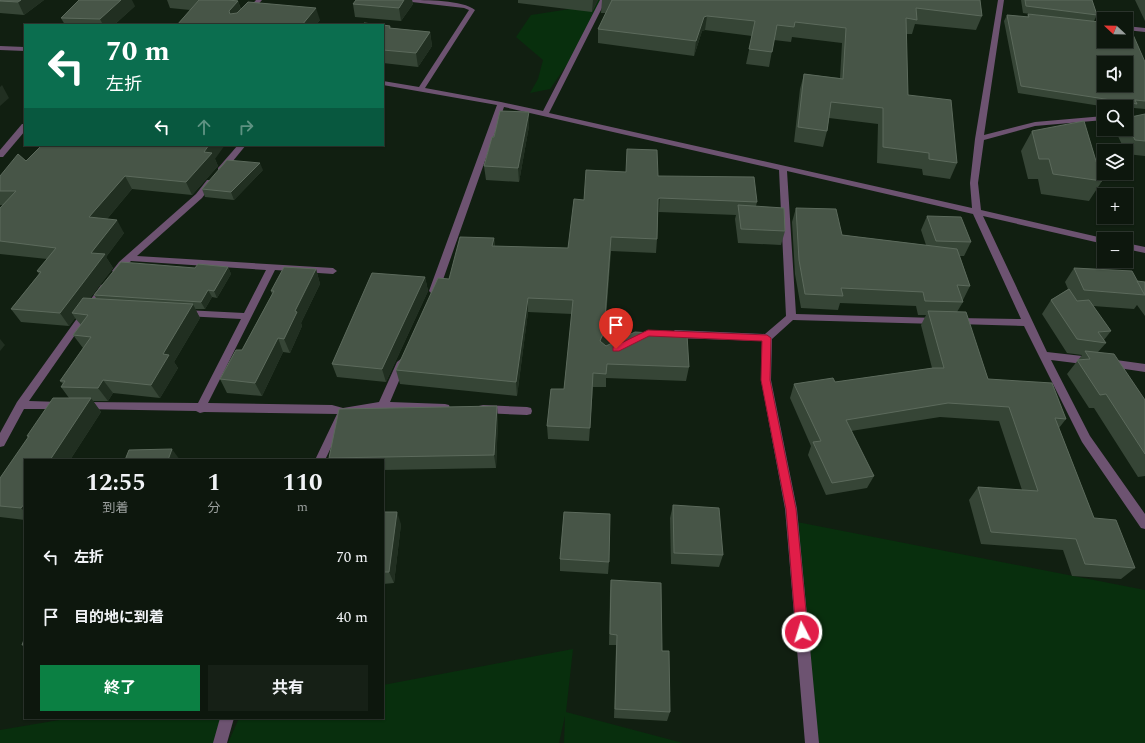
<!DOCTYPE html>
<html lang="ja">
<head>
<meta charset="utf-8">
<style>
  :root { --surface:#0d170d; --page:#162016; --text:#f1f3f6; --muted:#9a9f9d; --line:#2d362e; --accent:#0b8043 }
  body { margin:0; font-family:Spectral,"Noto Sans JP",serif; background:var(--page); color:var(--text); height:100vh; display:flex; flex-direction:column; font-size:15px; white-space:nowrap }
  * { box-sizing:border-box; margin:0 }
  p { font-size:13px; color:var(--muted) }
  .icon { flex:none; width:22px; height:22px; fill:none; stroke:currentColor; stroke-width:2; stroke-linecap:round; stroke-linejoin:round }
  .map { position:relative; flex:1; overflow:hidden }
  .panel { position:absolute; left:24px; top:459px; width:360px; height:260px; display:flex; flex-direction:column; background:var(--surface); border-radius:0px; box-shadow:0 1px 3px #0004,0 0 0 1px var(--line) }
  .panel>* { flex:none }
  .hud { position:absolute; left:24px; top:24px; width:360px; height:122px; border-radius:0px; box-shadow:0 1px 3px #0004,0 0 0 1px var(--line); background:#0b6e4f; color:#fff; overflow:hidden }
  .needle { width:26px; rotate:292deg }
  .fabs { position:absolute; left:1097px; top:12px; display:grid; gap:8px }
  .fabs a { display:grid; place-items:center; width:36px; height:36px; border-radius:0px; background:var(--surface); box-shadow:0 1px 3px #0004,0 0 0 1px var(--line); font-size:20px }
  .pin { position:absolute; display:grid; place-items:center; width:34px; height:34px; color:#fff; margin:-41px -17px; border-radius:50% 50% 50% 0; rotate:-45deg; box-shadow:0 0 4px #0007 }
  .pin .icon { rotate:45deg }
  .me { position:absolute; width:44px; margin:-22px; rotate:355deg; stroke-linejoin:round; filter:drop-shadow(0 0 3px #0008) }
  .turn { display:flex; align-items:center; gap:14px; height:84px; padding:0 16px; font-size:18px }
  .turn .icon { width:52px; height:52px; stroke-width:2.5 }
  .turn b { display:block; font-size:28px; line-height:34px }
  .lanes { display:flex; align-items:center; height:38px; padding:0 16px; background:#0003; justify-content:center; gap:20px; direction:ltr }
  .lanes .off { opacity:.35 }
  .eta { display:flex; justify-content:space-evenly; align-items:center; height:68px; text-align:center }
  .eta b { font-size:24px; font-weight:700; line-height:28px }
  .action { display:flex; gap:8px; margin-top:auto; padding:8px 16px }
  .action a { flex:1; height:46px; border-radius:0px; background:var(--accent); color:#fff; font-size:16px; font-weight:700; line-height:46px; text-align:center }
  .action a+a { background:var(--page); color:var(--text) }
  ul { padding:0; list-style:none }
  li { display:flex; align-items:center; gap:12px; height:60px; padding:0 16px }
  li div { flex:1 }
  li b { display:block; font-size:15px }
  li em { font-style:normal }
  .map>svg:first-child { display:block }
  .green { fill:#082f0d }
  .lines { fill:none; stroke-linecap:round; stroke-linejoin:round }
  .minor { fill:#6d5371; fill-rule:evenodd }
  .wall { fill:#364536 }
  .shaded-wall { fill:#212f21 }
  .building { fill:#475547; stroke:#5c6a5c; fill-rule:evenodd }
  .route { fill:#e11d48; stroke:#92132f }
</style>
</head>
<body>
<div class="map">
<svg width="1145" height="743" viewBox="0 0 1145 743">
  <rect width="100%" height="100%" fill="#111f11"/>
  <g class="green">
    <polygon points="577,0 603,0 580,46 550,89 530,93 538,79 543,60 516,37 531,15 570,9"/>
    <polygon points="792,521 1145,590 1145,743 812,743"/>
    <polygon points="573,649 566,712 683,743 564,743 565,716 559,743 228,743 239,718 383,718 383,685"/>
    <polygon points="71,718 228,718 220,743 0,743 0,730"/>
  </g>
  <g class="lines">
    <g class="minor">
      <polygon points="256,0 262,0 240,25 234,25"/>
      <path d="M 409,0 C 425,0 463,0 475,10 L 425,88 L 501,102 L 543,111 L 600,0 L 606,0 L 549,113 L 972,208 L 970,183 L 975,139 L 998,0 L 1004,0 L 984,135 L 1035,122 L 1104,116 L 1104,120 L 1035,126 L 984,140 L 978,183 L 981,210 L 1107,239 L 1104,239 L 1104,244 L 983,216 L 1047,352 L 1091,357 L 1096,361 L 1091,365 L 1051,360 L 1090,436 L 1145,514 L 1145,529 L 1141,528 L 1082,442 L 1024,326 L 957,324 L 952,321 L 957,318 L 1021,319 L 973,214 L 787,171 L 796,314 L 937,318 L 942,321 L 937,324 L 793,320 L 772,339 L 771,380 L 797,509 L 819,743 L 805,743 L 785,509 L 761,380 L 762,341 L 675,338 L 670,334 L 675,330 L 765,334 L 786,316 L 779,170 L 504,107 L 439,291 L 437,293 L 431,293 L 429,291 L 497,105 L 383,85 L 383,81 L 419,87 L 469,10 L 464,8 L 412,2 Z"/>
      <polygon points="1126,26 1145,28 1145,32 1126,30"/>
      <polygon points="0,46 25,47 25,51 0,50"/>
      <polygon points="22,124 25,124 25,131 3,157 0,157 0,150"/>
      <polygon points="238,145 246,145 224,172 218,172 218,168"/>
      <polygon points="207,180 213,180 214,182 202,198 137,256 333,268 337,271 333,274 275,270 208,403 332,405 343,408 379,402 397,362 402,358 407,362 390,402 445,404 449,405 450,408 449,411 445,412 383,410 346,416 325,460 315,460 337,414 204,412 200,413 196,411 81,409 80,406 81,403 85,402 198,403 241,319 185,316 180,313 185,310 244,313 266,270 131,261 119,273 116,274 112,271 119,262 196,194"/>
      <polygon points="1126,243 1145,247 1145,253 1126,249"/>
      <polygon points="104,284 109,287 107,289 29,401 61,402 65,403 66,406 65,409 24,409 4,446 0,447 0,433 17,402 101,285"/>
      <polygon points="1109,359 1145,364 1145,372 1105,366 1104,363"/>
      <polygon points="483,405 527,407 531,408 532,411 531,414 527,415 483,413 479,412 478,409 479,406"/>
      <polygon points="220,718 234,718 227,743 213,743"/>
    </g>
  </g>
  <g class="wall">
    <polygon points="0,0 44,0 24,15 0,13"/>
    <polygon points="167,0 238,0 237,1 238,1 241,9 320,20 316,25 177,25 190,10 170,8"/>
    <polygon points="356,0 412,0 413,4 401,21 355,17 353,4"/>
    <polygon points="518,0 598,0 592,12 518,3"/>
    <polygon points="602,0 980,0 982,16 976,30 915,24 912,34 906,34 908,95 957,163 950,179 923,175 922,169 877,163 878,124 829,118 827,131 823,147 794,142 800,89 804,74 840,78 842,43 792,37 791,42 774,40 769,67 746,64 752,36 705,30 702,31 694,56 598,43 598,29 606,13 601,13"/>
    <polygon points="1021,0 1092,0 1097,15 1094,21 1102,26 1145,62 1145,109 1134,108 1132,111 1126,110 1126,107 1107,107 1018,93 1004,21 1007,15 1027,17 1028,14 1045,16 1023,13"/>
    <polygon points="1135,0 1145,0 1145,21"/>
    <polygon points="135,6 114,25 65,25 61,18"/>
    <polygon points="383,25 390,26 391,28 430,32 432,46 418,67 383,63"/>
    <polygon points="1145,114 1145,156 1126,154 1126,151 1125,151 1116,132 1118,129 1126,129 1126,118"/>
    <polygon points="529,126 519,182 486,180 484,166 494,137"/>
    <polygon points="1032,131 1102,181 1089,201 1041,194 1038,179 1028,179 1021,151"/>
    <polygon points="215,159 218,166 192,195 132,189 107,219 124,233 106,257 113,268 90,298 96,298 94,295 195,268 228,267 231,274 217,298 212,297 205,309 195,309 200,318 174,362 178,368 160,398 113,393 108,401 93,401 101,412 70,460 25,460 25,520 0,517 0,478 28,438 27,436 69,398 61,387 63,384 60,381 83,348 73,335 81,325 75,318 69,326 21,322 11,309 39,274 37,271 47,259 0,254 0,208 3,205 0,205 0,176 26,161"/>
    <polygon points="263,170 234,200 205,197 202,189"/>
    <polygon points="658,176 757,202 756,206 785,231 781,245 738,243 735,219 736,215 659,212 658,212 657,239 656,253 611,251 605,331 612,331 611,343 689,367 686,381 606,378 606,387 593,387 589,441 548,439 547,426 564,389 572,314 528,312 517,396 400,384 396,370 449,279 494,238 495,246 568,248 584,200"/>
    <polygon points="796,208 842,235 926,245 921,230 927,216 971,242 964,256 960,256 970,286 963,300 962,300 963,302 957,312 988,379 1066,419 1059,428 1094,518 1135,568 1121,579 1072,576 1063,550 981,544 969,500 978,487 1022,490 999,421 940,417 851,431 874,476 867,488 826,495 808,455 811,446 790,398 794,384 835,382 932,368 921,325 926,315 918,315 916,306 840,303 838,310 801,308 795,274 792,222"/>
    <polygon points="1074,268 1137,281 1145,282 1145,316 1137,305 1134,309 1093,306 1111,331 1104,340 1106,343 1098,352 1145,400 1145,476 1138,477 1094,408 1089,408 1067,374 1082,355 1067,353 1042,314 1051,300 1068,289 1065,282"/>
    <polygon points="316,269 320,284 301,323 302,326 290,353 283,352 262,396 227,393 220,379 242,350 272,294 271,291"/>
    <polygon points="425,277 428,291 386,382 337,377 332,364"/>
    <polygon points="498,419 496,468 383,470 383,460 329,460 329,458"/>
    <polygon points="673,505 723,555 719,567 671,564 670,518"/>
    <polygon points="383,512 401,524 394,583 383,584"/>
    <polygon points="560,559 609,562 608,574 560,571"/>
    <polygon points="611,580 662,651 670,712 667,721 614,718 616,645 609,645 610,591"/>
  </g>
  <g class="shaded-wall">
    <polygon points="21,0 44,0 24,15 18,2"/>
    <polygon points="121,0 132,0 135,6 114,25 103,25 100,19"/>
    <polygon points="404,0 412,0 413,4 401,21 399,8"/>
    <polygon points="593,0 598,0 592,12"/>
    <polygon points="238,1 242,13 233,24 229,11"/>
    <polygon points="316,8 320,20 316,25 302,25"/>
    <polygon points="707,16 705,30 702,31 694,56 696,41 704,17"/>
    <polygon points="430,32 432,46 418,67 416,53"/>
    <polygon points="2,85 9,98 0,106 0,87"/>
    <polygon points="529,112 529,126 519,182 518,168"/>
    <polygon points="209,145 225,145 215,159 218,166 192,195 186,182 204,152"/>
    <polygon points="260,163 263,170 234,200 231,192"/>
    <polygon points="125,176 132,189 97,231 89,217"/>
    <polygon points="660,198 659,212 656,213 658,199"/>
    <polygon points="117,220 124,233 106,257 113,268 78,314 72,313 75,318 69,326 60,313 91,253"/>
    <polygon points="611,237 604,335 612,331 611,345 601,350 600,341"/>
    <polygon points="494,238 495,252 492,246"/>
    <polygon points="228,267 231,274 217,298 214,291"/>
    <polygon points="316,269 320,284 301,323 302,326 290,353 284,339 295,311"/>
    <polygon points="425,277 428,291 386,382 382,369"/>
    <polygon points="208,290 212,297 205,309 201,302"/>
    <polygon points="528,298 528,312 517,396 516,382"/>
    <polygon points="193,304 200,318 174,362 178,368 160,398 151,385 163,354"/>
    <polygon points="278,338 283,352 262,396 255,383"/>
    <polygon points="0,339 5,345 0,351"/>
    <polygon points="593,373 593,387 589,441 590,428"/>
    <polygon points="103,380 113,393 108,401 98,388"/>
    <polygon points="91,398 101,412 70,460 50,460"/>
    <polygon points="497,406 498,419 496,468 494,455"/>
    <polygon points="172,449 180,460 168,460"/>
    <polygon points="25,503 25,512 21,508"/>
    <polygon points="397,512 401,524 394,583 389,572"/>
  </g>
  <g class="building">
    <polygon points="0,0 21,0 18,2 0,1"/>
    <polygon points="79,0 121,0 100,19 61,18"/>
    <polygon points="199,0 228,0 238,1 229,11 230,14 237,13 248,2 316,8 302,25 177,25"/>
    <polygon points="356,0 404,0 399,8 353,4"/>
    <polygon points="612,0 980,0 982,16 916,8 917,20 906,18 908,95 951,100 957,163 929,159 929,153 883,147 883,108 831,102 827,131 798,127 804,74 843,79 846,28 795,22 794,27 777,25 772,52 749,49 755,21 707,16 704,17 696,41 598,29"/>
    <polygon points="1025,0 1092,0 1097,15 1026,6"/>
    <path d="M 1028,14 L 1100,22 L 1102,26 L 1104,26 L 1104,41 L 1126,41 L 1126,29 L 1131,30 L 1145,62 L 1145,101 L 1135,100 L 1137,104 L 1021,86 L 1007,15 L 1029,17 ZM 1104,63 L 1126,63 L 1126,85 L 1104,85 Z"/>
    <polygon points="364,23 381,25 363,25"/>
    <polygon points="383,25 390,26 389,28 430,32 416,53 383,50"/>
    <polygon points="500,111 529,112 518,168 484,166 492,137 494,137"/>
    <polygon points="1145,114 1145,141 1135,140 1126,121 1126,118"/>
    <polygon points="1084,121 1102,181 1053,174 1049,159 1039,159 1032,131"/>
    <polygon points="42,145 209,145 204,152 212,153 186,182 125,176 89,217 117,220 91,253 105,254 60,313 11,309 41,272 37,271 56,248 0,241 0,208 16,191 0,191 0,176 18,154 26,161"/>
    <polygon points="627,149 657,150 658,176 754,177 757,202 660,198 658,199 657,239 611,237 604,331 612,331 602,336 600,341 606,346 635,332 687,335 689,367 607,364 606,374 593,373 590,428 547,426 551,389 564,389 573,300 528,298 516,382 396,370 438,278 449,279 460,237 494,238 492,246 568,248 574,199 584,200 586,170 626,172"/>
    <polygon points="227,160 260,163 231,192 202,189"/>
    <polygon points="738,205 784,208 785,231 741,229"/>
    <polygon points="796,208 836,209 842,235 957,249 970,286 957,285 963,302 925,301 923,292 841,288 843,296 805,294 799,260"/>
    <polygon points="927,216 961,217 971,242 936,241"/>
    <polygon points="121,262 195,268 198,264 228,267 214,291 208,290 201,302 94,295"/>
    <polygon points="284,267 316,269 295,311 297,312 284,339 278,338 255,383 220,379 236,350 242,350 274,291 271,291"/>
    <polygon points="1074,268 1132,271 1145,295 1084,290"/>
    <polygon points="372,273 425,277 382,369 332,364"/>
    <polygon points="1137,281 1145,282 1145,295 1143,292"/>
    <polygon points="1069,289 1077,301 1089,300 1111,331 1098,332 1106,343 1077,339 1051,300"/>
    <polygon points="83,298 193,304 163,354 169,355 151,385 103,380 98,388 61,387 65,381 60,381 91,337 73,335 88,315 72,313"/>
    <polygon points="928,311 966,312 988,379 1052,383 1066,419 1055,418 1094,518 1116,520 1135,568 1085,564 1076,539 991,532 978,487 1038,491 1009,407 948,403 846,420 874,476 832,483 813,442 821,441 794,384 833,378 835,382 933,368 944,368"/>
    <polygon points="1085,351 1114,354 1145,400 1145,454 1106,394 1100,395 1077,360 1090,359"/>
    <polygon points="53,398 91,398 50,460 25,460 25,503 21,508 0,506 0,478 29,436 27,436"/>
    <polygon points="497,406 494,455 329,458 339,409"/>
    <polygon points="172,449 168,460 125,460 129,450"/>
    <polygon points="673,505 719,508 723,555 674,553"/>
    <polygon points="383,512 397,512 389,572 383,572"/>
    <polygon points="564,512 610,514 609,562 560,559"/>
    <polygon points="611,580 661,583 662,651 669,651 670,712 615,709 617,635 610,634"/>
    <polygon points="25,637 25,645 22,645"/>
  </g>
  <polygon class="route" points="648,330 767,335 771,338 770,380 796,509 808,632 806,636 802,638 798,636 796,632 786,509 761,380 762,341 649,336 619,351 613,351 613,347"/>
</svg>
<div class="fabs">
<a><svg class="needle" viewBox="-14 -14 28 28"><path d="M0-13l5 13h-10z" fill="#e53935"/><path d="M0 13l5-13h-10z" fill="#9a9f9d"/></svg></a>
<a><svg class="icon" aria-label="sound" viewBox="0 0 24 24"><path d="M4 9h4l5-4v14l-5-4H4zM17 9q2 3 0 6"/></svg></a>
<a><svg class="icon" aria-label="search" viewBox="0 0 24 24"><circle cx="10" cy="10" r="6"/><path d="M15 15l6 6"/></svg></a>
<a><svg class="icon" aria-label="layers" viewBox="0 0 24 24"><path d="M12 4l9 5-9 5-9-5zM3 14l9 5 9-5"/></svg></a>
<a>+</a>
<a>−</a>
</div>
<div class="pin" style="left:616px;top:349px;background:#d93025"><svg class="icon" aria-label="arrive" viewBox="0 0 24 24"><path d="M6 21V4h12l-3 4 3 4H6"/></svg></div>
<svg class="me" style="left:802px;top:632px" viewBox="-20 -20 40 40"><circle r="17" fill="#e11d48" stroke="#fff" stroke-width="3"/><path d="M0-11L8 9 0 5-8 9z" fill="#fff"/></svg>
<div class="hud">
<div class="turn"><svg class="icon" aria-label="left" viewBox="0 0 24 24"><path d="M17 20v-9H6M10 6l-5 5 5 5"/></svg><div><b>70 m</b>左折</div></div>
<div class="lanes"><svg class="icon" aria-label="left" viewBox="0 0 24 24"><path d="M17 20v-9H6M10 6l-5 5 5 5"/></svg><svg class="icon off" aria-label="ahead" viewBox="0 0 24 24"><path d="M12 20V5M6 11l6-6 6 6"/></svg><svg class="icon off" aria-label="right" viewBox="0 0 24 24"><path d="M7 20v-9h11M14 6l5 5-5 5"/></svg></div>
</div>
<section class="panel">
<div class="eta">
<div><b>12:55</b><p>到着</p></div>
<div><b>1</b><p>分</p></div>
<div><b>110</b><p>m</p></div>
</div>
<ul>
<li><svg class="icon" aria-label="left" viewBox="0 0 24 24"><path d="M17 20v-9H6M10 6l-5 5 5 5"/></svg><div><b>左折</b></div><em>70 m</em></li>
<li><svg class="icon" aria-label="arrive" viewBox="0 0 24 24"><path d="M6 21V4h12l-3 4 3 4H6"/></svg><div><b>目的地に到着</b></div><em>40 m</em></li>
</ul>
<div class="action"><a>終了</a><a>共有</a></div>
</section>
</div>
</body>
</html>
